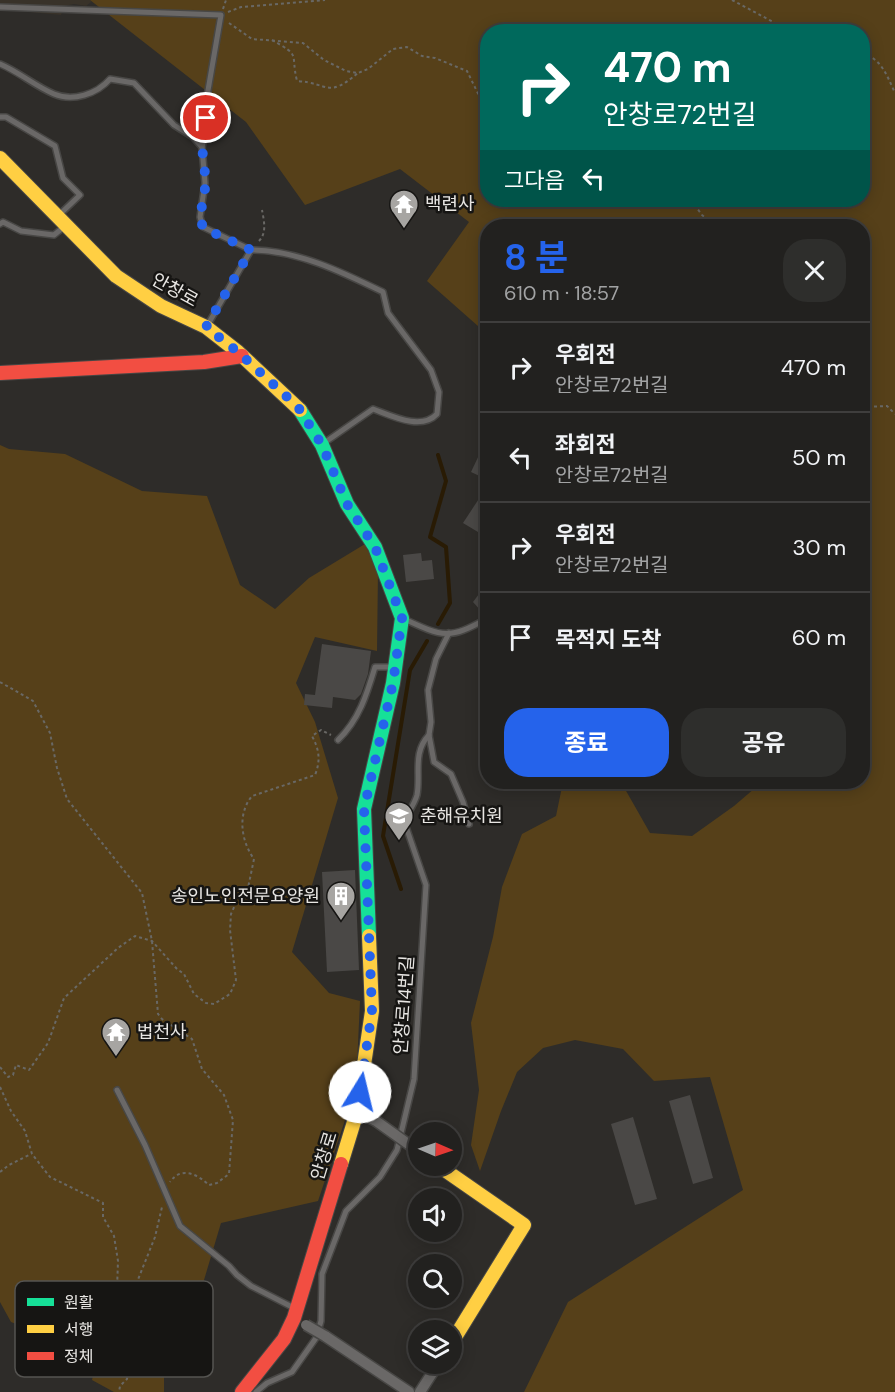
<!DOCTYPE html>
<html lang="ko">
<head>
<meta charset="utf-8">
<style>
  :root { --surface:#22211f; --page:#2e2e2c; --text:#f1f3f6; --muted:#a2a3a4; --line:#3f3e3d; --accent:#2563eb }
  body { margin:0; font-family:"DM Sans","Noto Sans KR",sans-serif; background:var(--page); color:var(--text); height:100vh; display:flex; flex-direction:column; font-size:22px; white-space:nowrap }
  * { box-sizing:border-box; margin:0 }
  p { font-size:20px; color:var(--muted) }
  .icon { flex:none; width:33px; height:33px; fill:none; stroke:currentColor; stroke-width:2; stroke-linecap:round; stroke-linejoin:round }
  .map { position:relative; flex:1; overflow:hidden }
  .panel { position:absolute; left:480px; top:219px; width:390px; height:570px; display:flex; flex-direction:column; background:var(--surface); border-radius:24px; box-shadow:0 3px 15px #0003,0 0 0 2px var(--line) }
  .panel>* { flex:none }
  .guide { position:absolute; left:480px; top:24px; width:390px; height:183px; border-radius:24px; box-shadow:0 3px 15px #0003,0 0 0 2px var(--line); background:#00695c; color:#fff; overflow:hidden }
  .needle { width:39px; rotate:92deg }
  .controls { position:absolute; left:408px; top:1122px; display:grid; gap:12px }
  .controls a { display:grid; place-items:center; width:54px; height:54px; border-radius:50%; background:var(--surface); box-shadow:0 3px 15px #0003,0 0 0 2px var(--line); font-size:30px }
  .pin { position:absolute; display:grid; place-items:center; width:51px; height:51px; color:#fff; margin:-26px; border:3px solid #fff; border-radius:50%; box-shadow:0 2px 6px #0007 }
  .me { position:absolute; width:66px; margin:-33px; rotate:9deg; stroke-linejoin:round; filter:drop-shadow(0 0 4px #0008) }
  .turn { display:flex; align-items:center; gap:21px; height:126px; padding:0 24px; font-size:27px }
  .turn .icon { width:78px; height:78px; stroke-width:2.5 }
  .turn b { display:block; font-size:42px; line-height:51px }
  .then { display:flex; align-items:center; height:57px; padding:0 24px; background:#0003; gap:12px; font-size:22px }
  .round { display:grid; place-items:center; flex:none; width:63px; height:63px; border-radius:24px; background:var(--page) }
  .summary { display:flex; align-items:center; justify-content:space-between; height:102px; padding:0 24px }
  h1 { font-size:36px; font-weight:700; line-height:45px; color:var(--accent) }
  .primary-button { display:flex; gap:12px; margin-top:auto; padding:12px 24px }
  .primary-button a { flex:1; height:69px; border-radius:24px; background:var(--accent); color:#fff; font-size:24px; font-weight:700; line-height:69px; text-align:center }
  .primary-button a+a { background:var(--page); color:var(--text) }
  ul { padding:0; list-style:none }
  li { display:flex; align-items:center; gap:18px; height:90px; padding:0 24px; border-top:2px solid var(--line) }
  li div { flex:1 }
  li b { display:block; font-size:22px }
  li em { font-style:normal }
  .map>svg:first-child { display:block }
  .built { fill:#383229 }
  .green { fill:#564019; fill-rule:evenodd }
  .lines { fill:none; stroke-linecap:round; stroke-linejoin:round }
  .stream { stroke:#291b04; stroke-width:4 }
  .building { fill:#4a4846 }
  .lane-casing { stroke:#484745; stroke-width:8 }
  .street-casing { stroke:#484745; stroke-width:13 }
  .fast-casing { stroke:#484745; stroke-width:16 }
  .slow-casing { stroke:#484745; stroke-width:16 }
  .jam-casing { stroke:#484745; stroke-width:16 }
  .path { stroke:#696865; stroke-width:2; stroke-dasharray:3 3; stroke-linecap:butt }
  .lane { stroke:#6a6867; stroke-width:5 }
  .street { stroke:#6a6867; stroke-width:10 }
  .fast { stroke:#16e098; stroke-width:14 }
  .slow { stroke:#ffcf43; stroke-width:14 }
  .jam { stroke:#f24e42; stroke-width:14 }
  .street-bridge-casing { stroke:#484745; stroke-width:13; stroke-linecap:butt }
  .street-bridge { stroke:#6a6867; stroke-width:10 }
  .route { stroke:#2563eb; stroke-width:10; stroke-dasharray:0 18 }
  .labels { text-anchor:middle; stroke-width:5; stroke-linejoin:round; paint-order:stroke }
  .poi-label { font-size:18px; fill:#e8e6e3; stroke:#161513; text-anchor:start }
  .street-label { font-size:18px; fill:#e8e6e3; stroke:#161513 }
  .key { fill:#161513; stroke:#555451; stroke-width:1.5 }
  .key-label { font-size:16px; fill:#e8e6e3 }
</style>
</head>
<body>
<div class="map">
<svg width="895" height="1392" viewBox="0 0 895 1392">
  <rect width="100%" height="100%" fill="#2e2c29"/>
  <polygon class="built" points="0,0 90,0 91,2 86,6 74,4 64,6 61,15 0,9"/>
  <g class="green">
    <path d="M 90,0 L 895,0 L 895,1392 L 524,1392 L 568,1302 L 743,1190 L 710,1077 L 654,1081 L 623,1049 L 575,1040 L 543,1048 L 517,1072 L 501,1111 L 480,1171 L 471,1145 L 479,1090 L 471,1023 L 493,937 L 502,887 L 522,834 L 556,816 L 563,782 L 621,782 L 650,833 L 692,836 L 734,806 L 762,782 L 862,782 L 862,226 L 488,226 L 487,334 L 427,281 L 469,222 L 400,169 L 305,205 L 246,122 ZM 488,32 L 862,32 L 862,200 L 488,200 Z"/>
    <polygon points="0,445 9,449 65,454 142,491 207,496 240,585 275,609 309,578 365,544 378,571 377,651 315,637 296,683 315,722 338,798 292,952 329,993 360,1001 356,1087 318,1201 221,1223 187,1337 164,1361 164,1392 114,1392 92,1380 100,1344 60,1329 45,1335 11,1322 0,1302"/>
  </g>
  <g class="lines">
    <g class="stream">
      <polyline points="438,624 450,603 446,547 430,537 446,481 438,455"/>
      <polyline points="401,889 383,836 410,670 427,641"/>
    </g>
  </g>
  <g class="building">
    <polygon points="480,453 488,457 488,480 471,472"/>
    <polygon points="488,485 488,538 463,523"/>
    <polygon points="421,553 422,561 432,560 434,579 406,582 403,555"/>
    <polygon points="488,582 488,605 481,611 473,602"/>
    <polygon points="322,644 371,651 368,674 361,694 355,700 333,697 332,708 304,705 305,694 315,695"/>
    <polygon points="355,870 359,970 327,972 322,872"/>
    <polygon points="690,1095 713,1178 693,1184 669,1101"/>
    <polygon points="633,1117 657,1199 635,1205 611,1124"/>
  </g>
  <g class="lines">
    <g class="lane-casing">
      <g id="lane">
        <polyline points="0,7 221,15 206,102 205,134 202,147 205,183 200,217 203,227 251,250 207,326"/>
        <path d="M 0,64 C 19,72 35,86 54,94 C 73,102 97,94 110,79 L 134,83 L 174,125 L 193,137 L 202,147"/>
        <polyline points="0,117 6,117 55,146 63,178 80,195 58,216"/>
        <polyline points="0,224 3,222 21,231 54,235 65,226"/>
        <path d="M 251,250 C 297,250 342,272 383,292 L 388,313 L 431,370 L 439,392 L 437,414 C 421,431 392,416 373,409 L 324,443"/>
        <path d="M 404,619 C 443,637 449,640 488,618"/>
        <polyline points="449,633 436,659 428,690 431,722 429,735 434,762 451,774 463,802 469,824"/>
        <path d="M 338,740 C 359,720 367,694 375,667 L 394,667"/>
        <polyline points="117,1090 145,1145 180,1226 229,1266 237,1275 251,1286 296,1309"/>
        <path d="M 256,1392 L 267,1383 L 292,1372 L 316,1338 L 321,1321 L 322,1274 L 346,1211 L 380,1177 L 397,1150 L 414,1079 L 426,885 L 404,821 C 408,813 415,803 417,795 C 421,774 412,753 429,735"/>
      </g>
    </g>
    <g class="street-casing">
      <g id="street">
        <polyline points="357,1112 376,1121"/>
        <polyline points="325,1336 409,1392"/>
        <polyline points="420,1392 438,1364"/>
      </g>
    </g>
    <g class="fast-casing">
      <polyline id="fast" points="300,410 322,445 347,504 375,547 402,618 393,683 364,809 369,936"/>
    </g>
    <g class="slow-casing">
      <g id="slow">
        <polyline points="0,158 116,276 161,306 206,327 238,352 300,410"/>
        <polyline points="341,1164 357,1112 372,1011 369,936"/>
        <polyline points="439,1166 524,1225 452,1342"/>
      </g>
    </g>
    <g class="jam-casing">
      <g id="jam">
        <polyline points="0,373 204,362 242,356"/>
        <polyline points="242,1392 284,1339 294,1318 341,1164"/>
      </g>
    </g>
    <g class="path">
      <polyline points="732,0 792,32"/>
      <polyline points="223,9 226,0"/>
      <polyline points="228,12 241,7 325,0"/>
      <polyline points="229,23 252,39 303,43 324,60 346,71 358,73 368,69 393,49 407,47 422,56 435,58 467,71 488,114"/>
      <path d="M 272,40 C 302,57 290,52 297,81 C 329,83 327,99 358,73"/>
      <path d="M 862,53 C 882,59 887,76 895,93"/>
      <polyline points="561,200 571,201 574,200"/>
      <polyline points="691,200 702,215 716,226"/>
      <path d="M 259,241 C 267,233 264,221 262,210"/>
      <polyline points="862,407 887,406 895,414"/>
      <path d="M 0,682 L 33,701 L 50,733 L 57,768 L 67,799 L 142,893 L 152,941 L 158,1014 L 162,1019 L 192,1039 L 202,1069 L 224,1095 L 233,1120 L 229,1174 L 217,1183 L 209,1185 C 197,1174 181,1166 170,1182"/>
      <path d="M 0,1067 L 8,1077 L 13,1075 L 16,1065 L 29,1070 L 48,1043 L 64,998 L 118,948 L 135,936 L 152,941 L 177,969 L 184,974 L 194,994 L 206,1003 L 214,1004 L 230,994 L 236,980 L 230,930 L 231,914 L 240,894 L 248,888 L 254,859 C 241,841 237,814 252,796 L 315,775 C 321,760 319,749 312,736 L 321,730 L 331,735"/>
      <polyline points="0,1087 11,1111 25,1131 32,1154 50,1177 103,1203 103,1217 114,1236 118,1261 117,1289 125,1312 117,1343 123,1362 129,1365 127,1379 120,1386 119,1392"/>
      <polyline points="0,1172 9,1165 31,1154"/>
      <polyline points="125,1312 155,1237 162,1207"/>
    </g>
    <use href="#lane" class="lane"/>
    <use href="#street" class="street"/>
    <use href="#fast" class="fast"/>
    <use href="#slow" class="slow"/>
    <use href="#jam" class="jam"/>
    <g class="street-bridge-casing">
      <g id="street-bridge">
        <polyline points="376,1121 418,1151"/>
        <polyline points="306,1325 325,1336"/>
      </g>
    </g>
    <use href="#street-bridge" class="street-bridge"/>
  </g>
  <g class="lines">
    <polyline class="route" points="206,118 205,134 202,147 206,183 200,217 203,228 251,250 206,327 238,352 298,407 322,445 347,504 375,547 402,618 393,683 364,809 372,1011 360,1092"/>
  </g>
  <defs>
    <g id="temple-pin" transform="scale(1.5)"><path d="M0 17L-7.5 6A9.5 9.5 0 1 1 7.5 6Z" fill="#a7a5a2" stroke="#161513"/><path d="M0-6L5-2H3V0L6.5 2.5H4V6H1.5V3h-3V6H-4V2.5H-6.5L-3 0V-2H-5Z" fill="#fff"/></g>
    <g id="school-pin" transform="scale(1.5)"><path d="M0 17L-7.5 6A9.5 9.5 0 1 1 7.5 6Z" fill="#a7a5a2" stroke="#161513"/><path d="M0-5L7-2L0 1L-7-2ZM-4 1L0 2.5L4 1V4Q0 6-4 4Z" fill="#fff"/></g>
    <g id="building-pin" transform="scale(1.5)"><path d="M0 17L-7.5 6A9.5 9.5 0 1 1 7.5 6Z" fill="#a7a5a2" stroke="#161513"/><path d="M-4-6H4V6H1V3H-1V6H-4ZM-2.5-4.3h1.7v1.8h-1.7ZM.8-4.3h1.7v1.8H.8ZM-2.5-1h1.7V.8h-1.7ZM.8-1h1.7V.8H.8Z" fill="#fff"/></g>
  </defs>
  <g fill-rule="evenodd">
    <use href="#temple-pin" x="404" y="204"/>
    <use href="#school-pin" x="399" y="816"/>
    <use href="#building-pin" x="341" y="896"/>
    <use href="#temple-pin" x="116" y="1032"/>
  </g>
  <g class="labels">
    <g class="poi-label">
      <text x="425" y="210">백련사</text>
      <text x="420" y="822">춘해유치원</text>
      <text x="320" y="902" text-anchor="end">송인노인전문요양원</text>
      <text x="137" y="1038">법천사</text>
    </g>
    <g class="street-label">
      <text transform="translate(175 290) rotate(29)" y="6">안창로</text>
      <text transform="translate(404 1005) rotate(-86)" y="6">안창로14번길</text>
      <text transform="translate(324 1156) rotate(-73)" y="6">안창로</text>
    </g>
  </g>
  <rect x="15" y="1281" width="198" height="96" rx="9" class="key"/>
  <rect x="27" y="1298" width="27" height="8" fill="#16e098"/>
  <rect x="27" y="1325" width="27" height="8" fill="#ffcf43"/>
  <rect x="27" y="1352" width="27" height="8" fill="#f24e42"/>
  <g class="key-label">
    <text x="64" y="1308">원활</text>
    <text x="64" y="1335">서행</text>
    <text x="64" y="1362">정체</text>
  </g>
</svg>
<div class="controls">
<a><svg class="needle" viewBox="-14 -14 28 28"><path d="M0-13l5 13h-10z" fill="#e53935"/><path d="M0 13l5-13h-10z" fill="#a2a3a4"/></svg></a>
<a><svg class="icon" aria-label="sound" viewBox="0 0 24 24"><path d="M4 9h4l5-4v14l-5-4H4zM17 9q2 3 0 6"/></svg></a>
<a><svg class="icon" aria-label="search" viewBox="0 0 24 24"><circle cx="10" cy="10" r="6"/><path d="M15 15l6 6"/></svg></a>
<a><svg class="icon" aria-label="layers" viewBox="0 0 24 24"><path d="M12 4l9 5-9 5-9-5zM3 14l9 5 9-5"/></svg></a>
</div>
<div class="pin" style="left:206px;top:118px;background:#d93025"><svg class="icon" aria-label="arrive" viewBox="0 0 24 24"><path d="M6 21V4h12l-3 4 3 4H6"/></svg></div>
<svg class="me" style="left:360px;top:1092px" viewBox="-20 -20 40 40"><circle r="19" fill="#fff"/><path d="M0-13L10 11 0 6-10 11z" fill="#2563eb"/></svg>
<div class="guide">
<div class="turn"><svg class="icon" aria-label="right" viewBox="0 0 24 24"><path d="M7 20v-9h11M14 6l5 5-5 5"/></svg><div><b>470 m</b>안창로72번길</div></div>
<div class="then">그다음<svg class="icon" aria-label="left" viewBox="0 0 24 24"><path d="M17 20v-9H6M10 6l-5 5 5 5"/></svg></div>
</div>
<section class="panel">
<div class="summary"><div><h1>8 분</h1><p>610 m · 18:57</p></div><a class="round"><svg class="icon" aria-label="close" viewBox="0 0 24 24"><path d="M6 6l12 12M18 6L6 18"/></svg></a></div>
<ul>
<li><svg class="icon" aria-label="right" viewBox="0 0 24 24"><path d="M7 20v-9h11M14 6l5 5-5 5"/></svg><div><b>우회전</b><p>안창로72번길</p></div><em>470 m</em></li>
<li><svg class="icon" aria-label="left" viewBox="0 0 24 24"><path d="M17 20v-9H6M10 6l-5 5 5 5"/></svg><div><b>좌회전</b><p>안창로72번길</p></div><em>50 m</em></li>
<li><svg class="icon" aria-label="right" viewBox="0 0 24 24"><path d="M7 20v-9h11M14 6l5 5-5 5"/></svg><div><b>우회전</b><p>안창로72번길</p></div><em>30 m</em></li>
<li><svg class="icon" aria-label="arrive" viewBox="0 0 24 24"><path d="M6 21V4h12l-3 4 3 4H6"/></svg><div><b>목적지 도착</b></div><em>60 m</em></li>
</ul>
<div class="primary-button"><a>종료</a><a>공유</a></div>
</section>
</div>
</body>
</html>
